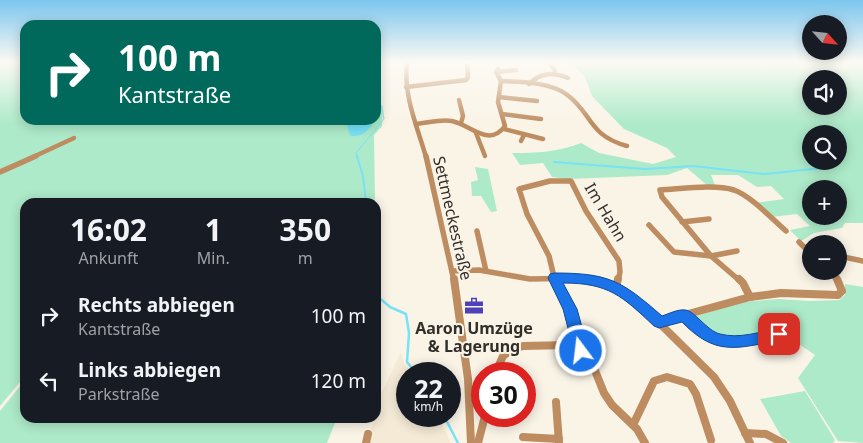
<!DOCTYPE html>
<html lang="de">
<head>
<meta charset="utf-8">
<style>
  :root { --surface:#171b24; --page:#242831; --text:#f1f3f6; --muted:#9ea1a6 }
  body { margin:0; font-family:"Noto Sans",sans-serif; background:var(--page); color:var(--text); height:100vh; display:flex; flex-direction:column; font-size:19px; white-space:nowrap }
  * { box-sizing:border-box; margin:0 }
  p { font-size:16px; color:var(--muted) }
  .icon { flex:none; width:28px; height:28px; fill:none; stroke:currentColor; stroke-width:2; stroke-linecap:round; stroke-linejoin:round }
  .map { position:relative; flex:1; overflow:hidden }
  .panel { position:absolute; left:20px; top:198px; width:361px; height:225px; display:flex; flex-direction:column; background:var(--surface); border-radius:15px; box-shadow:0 2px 12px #0003 }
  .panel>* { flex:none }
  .guide { position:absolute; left:20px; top:20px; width:361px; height:105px; border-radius:15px; box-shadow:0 2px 12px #0003; background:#00695c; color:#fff; overflow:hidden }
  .needle { width:32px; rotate:117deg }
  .tools { position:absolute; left:802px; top:15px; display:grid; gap:10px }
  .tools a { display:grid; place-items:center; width:45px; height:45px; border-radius:50%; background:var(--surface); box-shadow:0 2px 12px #0003; font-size:25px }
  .speed { position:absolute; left:396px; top:362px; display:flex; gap:10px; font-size:25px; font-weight:700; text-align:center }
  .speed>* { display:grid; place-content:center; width:65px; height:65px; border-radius:50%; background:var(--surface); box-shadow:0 2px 12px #0003; line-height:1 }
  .speed small { font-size:12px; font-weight:400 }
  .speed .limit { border:8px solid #d22; background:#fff; color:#111 }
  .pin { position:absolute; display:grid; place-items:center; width:42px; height:42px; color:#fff; margin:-21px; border-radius:10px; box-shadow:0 2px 8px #0006 }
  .me { position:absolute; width:55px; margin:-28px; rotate:345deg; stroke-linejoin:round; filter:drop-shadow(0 0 4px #0008) }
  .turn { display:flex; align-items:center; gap:18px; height:105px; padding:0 15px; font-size:22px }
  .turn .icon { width:65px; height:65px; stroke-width:2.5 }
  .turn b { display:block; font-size:35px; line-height:42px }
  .eta { display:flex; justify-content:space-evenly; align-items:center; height:85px; text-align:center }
  .eta b { font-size:30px; font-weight:700; line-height:35px }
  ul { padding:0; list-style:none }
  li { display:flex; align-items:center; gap:15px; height:65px; padding:0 15px }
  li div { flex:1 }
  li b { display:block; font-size:19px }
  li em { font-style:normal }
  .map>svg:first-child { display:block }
  .built { fill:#f4ead6 }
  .green { fill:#adeac9; fill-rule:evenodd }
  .water { fill:#78e2f7 }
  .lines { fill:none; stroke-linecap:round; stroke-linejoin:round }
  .stream-far2 { stroke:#78e2f7; stroke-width:1 }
  .stream-far1 { stroke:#78e2f7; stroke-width:2 }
  .stream { stroke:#78e2f7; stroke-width:2.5 }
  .minor-far2 { stroke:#bd8c60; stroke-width:4.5 }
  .minor-far1 { stroke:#bd8c60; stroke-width:5.5 }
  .minor { stroke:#bd8c60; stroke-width:8 }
  .route { fill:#1a73e8; stroke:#114b97 }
  .labels { text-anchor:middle; stroke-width:4; stroke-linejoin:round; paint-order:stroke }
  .street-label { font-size:16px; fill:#322f2b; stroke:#faf4e7 }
  .poi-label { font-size:16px; font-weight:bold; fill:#322f2b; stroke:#faf4e7 }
</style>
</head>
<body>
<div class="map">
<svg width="863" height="443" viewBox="0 0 863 443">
  <rect width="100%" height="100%" fill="#faf4e7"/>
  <polygon class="built" points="401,352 404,364 412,374 408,374 408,416 438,416 451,443 367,443 374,418 376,418 376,409 381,394"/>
  <g class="green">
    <polygon points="0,62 25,62 25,120 346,120 348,130 374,123 376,120 376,62 381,62 377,101 383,106 382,126 374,135 375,202 25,202 25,376 0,406"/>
    <path d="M 571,62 L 863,62 L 863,223 L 845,223 L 842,228 L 814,233 L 801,241 L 790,230 L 810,226 L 797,214 L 772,217 L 754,203 L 784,199 L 771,186 L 757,187 L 738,175 L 711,175 L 715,185 L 709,187 L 687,168 L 667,175 L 569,179 L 552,177 L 543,163 L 520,165 L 512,153 C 536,153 559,152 581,143 L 599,153 L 653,164 L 676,157 L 667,148 L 624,129 L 592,96 L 585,77 ZM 811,79 L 839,79 L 839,106 L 811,106 ZM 811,134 L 839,134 L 839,161 L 811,161 ZM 811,189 L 839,189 L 839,216 L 811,216 Z"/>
    <polygon points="475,167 488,169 497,211 491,212 481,196 472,196 471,182 478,180"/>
    <polygon points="845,284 863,287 863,443 838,441 798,378 815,355 793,340 739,340 712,333 700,327 693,317 742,302 778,299 810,301 839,300 845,295"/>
    <polygon points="25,380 25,418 337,418 327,443 0,443 0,411"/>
    <polygon points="805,391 835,440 833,443 791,443 781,436 760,399"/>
  </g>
  <path class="water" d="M 346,120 L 375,120 C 369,130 364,137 351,136 L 348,130 Z"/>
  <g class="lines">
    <polyline class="stream-far2" points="357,157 356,153 384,119 382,107 376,101"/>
    <g class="stream-far1">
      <polyline points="357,156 363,176 366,202"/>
      <polyline points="554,162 645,169 693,166 765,174 822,168"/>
    </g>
    <g class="stream">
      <polyline points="376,295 390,307 406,314 409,333 407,362 417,374"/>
      <polyline points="444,416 458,443"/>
    </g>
    <g class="minor-far2">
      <path d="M 407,62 C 403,95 417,126 426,157"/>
      <polyline points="550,63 555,71"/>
      <polyline points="496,72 516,70"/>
      <path d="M 501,81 C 521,82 549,82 566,94 C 593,113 587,135 627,146"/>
      <path d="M 529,84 C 541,72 553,72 568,78"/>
      <polyline points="406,87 466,80 468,77 467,62"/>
      <polyline points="499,97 537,101"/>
      <polyline points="459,100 463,116 461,123"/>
      <polyline points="502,114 541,119"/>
      <path d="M 416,124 C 428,123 440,119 452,121 C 471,125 489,148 505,126 L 498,102 L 501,81 L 496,72 L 498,69"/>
      <polyline points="504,129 543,139"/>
      <polyline points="476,133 485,156"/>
      <polyline points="521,141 524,135"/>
      <polyline points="33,157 74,138"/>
    </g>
    <g class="minor-far1">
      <polyline points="426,156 454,281"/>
      <polyline points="0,172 36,156"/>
      <polyline points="682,222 709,219"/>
      <polyline points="649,225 674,252 711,256 737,251"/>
      <polyline points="477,231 486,271"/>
      <polyline points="799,242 809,252"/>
      <polyline points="839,256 863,261"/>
      <polyline points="452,271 479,270 530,279 586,278 596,281"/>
      <polyline points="829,271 838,281"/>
      <polyline points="555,281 549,256 527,214 519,189 550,181 571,181 586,211 619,261 620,272 618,281"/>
      <path d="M 740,281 L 711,256 L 662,197 L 660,190 C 681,189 714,184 734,190 C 751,196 772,219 786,231"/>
    </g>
    <g class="minor">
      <polyline points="454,279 468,379 471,443"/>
      <polyline points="555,279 570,309 578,338 570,345"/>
      <polyline points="591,279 623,291 639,303 714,377 730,401 750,443"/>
      <polyline points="616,287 618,279"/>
      <polyline points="750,297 781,293 838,295 842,291 837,279"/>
      <path d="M 684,315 C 719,349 735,343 779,334 L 782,337"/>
      <polyline points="659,322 750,297 743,283 739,279"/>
      <polyline points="495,374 503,356 511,350 523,346 570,345 590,358 604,393 612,405 637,429 645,443"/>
      <polyline points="556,402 559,443"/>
      <polyline points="633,425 654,381 667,377 690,384 696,394 711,440"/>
      <polyline points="745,433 766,434 783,443"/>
      <polyline points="523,437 559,439"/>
      <polyline points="366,443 368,434"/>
      <polyline points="478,443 485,416"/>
    </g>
  </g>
  <linearGradient id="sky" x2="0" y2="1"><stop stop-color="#7bc6ee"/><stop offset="0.5" stop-color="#fdfaf4"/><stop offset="1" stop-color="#fdfaf4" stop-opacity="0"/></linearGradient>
  <rect width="863" height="124" fill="url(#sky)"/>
  <path class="route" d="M 554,273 C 608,273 621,280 662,316 C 668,314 678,309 685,310 C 694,310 707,331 720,334 C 739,339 760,332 779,328 L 784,330 L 786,334 L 784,338 L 779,340 C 736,349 715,356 682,322 L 659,328 L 654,326 C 622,296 609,283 563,283 L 577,309 L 585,338 L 581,344 L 586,346 L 588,351 L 586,355 L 581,357 L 565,349 L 563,345 L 570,336 L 563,309 L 548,278 L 550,274 Z"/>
  <defs>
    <g id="office-bare" transform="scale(1.5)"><path d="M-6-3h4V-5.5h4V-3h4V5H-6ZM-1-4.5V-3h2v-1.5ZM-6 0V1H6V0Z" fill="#4d42b9" stroke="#faf4e7" stroke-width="2.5" paint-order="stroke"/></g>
  </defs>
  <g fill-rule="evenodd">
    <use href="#office-bare" x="474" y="306"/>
  </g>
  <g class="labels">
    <g class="street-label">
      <text transform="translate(606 212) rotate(59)" y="6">Im Hahn</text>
      <text transform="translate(453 218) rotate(77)" y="6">Settmeckestraße</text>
    </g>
    <g class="poi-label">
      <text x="474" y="334">Aaron Umzüge<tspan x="474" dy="18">&amp; Lagerung</tspan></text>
    </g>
  </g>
</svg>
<div class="tools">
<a><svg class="needle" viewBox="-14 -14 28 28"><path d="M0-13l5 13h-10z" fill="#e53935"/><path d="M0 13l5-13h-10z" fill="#9ea1a6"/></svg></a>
<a><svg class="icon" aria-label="sound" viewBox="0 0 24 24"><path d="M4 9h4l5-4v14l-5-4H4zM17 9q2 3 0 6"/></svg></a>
<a><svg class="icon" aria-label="search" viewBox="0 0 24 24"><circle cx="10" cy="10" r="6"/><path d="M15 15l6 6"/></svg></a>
<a>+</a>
<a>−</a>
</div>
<div class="speed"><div>22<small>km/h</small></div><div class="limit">30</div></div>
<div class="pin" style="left:779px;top:334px;background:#d93025"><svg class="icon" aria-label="arrive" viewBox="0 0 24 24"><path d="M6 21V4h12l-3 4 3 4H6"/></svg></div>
<svg class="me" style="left:581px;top:351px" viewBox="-20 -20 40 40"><circle r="17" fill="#1a73e8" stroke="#fff" stroke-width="3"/><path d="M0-11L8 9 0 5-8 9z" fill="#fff"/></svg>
<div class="guide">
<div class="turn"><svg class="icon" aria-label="right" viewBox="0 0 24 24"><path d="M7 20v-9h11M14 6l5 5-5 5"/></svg><div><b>100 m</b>Kantstraße</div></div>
</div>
<section class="panel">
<div class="eta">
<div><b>16:02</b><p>Ankunft</p></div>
<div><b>1</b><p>Min.</p></div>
<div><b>350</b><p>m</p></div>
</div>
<ul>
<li><svg class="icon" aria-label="right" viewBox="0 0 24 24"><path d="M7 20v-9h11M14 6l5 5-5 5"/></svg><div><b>Rechts abbiegen</b><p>Kantstraße</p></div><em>100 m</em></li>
<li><svg class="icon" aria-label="left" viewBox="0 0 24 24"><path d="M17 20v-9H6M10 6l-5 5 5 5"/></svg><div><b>Links abbiegen</b><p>Parkstraße</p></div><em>120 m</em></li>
</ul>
</section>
</div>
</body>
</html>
